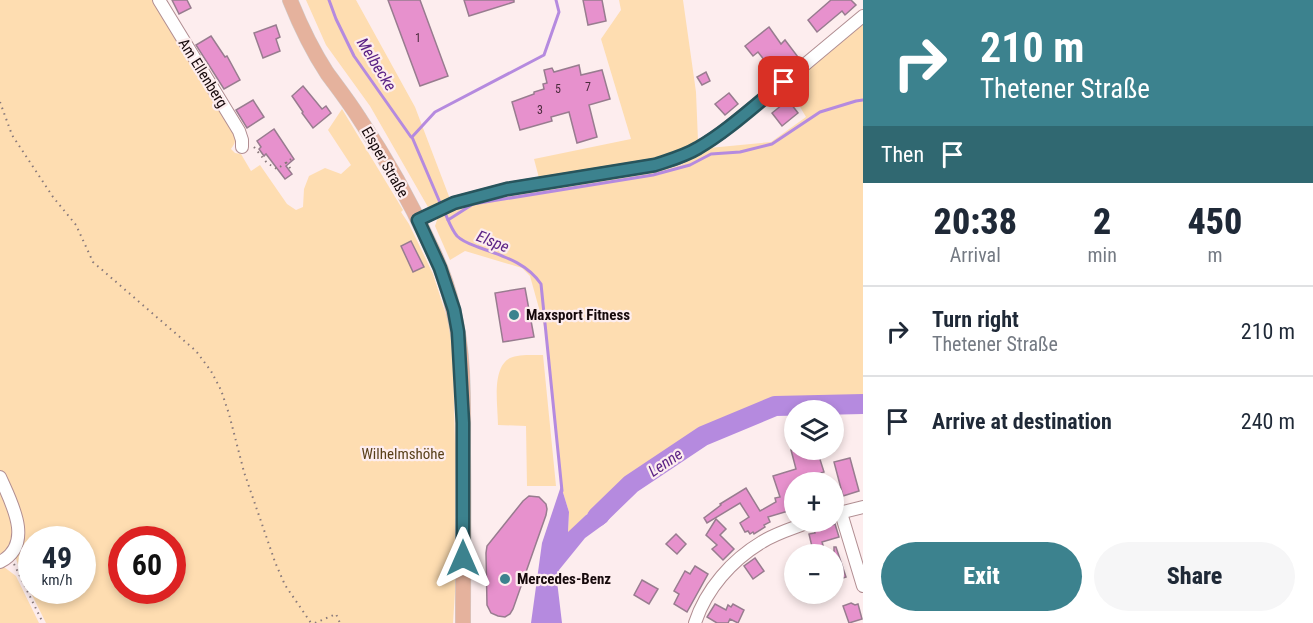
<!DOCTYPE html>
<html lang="en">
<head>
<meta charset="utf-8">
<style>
  :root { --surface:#fff; --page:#f6f6f7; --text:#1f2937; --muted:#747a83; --line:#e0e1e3; --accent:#3c828e }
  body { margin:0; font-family:"Roboto Condensed",sans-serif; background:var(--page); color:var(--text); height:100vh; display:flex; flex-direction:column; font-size:22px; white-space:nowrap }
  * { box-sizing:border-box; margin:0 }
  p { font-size:20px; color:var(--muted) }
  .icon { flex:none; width:33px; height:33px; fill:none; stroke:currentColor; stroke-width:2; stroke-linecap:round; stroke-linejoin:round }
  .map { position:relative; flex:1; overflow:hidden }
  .details { display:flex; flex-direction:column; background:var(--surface); width:450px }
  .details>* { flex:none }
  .top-card { background:#3c828e; color:#fff; overflow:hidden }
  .controls { position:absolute; left:784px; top:400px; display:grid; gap:12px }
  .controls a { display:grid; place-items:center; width:60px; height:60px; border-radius:50%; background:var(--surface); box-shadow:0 3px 9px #0003; font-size:30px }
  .speed { position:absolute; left:18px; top:526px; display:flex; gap:12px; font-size:30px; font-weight:700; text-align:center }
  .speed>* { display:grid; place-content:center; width:78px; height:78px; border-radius:50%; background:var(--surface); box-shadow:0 3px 9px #0003; line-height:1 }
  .speed small { font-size:15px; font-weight:400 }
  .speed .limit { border:9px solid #d22; background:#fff; color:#111 }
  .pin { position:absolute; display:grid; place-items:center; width:51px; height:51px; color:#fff; margin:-26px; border-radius:12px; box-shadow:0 3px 9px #0006 }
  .me { position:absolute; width:66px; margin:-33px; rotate:0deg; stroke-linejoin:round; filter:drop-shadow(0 0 4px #0008) }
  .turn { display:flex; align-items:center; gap:21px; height:126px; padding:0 18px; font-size:27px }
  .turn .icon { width:78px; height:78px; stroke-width:2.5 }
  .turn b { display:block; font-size:42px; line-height:51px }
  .then { display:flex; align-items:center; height:57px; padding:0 18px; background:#0003; gap:12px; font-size:22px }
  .eta { display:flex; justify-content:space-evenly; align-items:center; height:102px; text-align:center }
  .eta b { font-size:36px; font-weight:800; line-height:42px }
  .button { display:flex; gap:12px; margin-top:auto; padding:12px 18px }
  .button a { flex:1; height:69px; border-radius:36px; background:var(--accent); color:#fff; font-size:24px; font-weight:800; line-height:69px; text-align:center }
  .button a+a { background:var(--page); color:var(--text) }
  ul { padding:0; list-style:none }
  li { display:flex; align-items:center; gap:18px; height:90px; padding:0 18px; border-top:2px solid var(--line) }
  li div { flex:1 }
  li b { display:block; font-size:22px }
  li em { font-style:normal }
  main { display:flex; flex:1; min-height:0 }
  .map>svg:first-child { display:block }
  .green { fill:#feddb1; fill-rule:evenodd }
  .water { fill:#b58adf }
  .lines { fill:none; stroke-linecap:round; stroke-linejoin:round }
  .stream { stroke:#b58adf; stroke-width:3 }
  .river { stroke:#b58adf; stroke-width:20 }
  .building { fill:#e791cd; stroke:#987c8f; stroke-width:1.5 }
  .minor-casing { stroke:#b18e92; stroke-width:14 }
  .major-casing { stroke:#d0cece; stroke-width:16 }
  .path { stroke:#88797b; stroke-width:2; stroke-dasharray:1.5 4.5; stroke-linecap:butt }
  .minor { stroke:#fff; stroke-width:12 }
  .major { stroke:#e5b29d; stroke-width:15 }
  .route-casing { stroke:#27545c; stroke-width:15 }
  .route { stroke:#3c828e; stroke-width:10 }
  .poi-dot { fill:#3c828e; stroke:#fdedee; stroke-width:2 }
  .labels { text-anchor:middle; stroke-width:4.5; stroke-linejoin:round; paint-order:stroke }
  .number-label { font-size:12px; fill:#4a2b3c }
  .street-label { font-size:15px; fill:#16090b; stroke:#fdedee }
  .poi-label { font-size:15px; font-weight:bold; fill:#16090b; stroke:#fdedee; text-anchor:start }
  .park-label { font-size:15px; fill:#583f19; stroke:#fdedee }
  .water-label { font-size:16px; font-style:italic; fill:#5c2386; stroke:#fdedee }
</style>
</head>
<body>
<main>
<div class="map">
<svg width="863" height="623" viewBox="0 0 863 623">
  <rect width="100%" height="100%" fill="#fdedee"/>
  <g class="green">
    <path d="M 0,0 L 154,0 L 234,132 C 236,140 236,142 231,149 L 235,153 L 241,154 L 251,171 L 260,165 L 287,204 L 296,210 L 303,207 L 304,189 L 309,176 L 325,168 L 341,174 L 351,165 L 328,130 L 342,109 L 403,210 L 401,212 L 409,224 L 433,274 L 450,327 L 453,360 L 455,444 L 455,592 L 453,623 L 46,623 L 21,573 L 15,556 L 9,549 L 0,554 ZM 32,540 L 82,540 L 82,591 L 32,591 ZM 122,540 L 172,540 L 172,591 L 122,591 Z"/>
    <polygon points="306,0 356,0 415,107 450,199 428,207 370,106 326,45"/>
    <polygon points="619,0 683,0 696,92 698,141 667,156 644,161 539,178 534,159 631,139 601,39 621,10"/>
    <polygon points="863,22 863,407 784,404 730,426 626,494 586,515 568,533 569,512 561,486 554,405 545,330 530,276 522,268 465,251 450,260 435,226 438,217 462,207 530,191 662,170 681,165 709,148 771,142 806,117 787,85"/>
    <path d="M 543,355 L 556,486 L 527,486 L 526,426 L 498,425 C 498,406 491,368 510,358 C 518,354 534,355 543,355 Z"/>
    <polygon points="0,564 16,576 39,623 0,623"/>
  </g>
  <polygon class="water" points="561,486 569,512 568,532 586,515 626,494 607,522 585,538 559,570 557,581 562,623 531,623 542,543"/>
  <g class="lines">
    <g class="stream">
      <polyline points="329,0 336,19 354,56 411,137"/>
      <polyline points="441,205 412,137 435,112 544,55 559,12 556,0"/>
      <path d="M 444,211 C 448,219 451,229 457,236 C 463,242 470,244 478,247 C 502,256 526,262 541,284 L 562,491"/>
      <polyline points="448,220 473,204 653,175 690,165 711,154 740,152 772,144 820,112 856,101 863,100"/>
    </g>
    <polyline class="river" points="597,517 631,484 703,436 775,406 863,404"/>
  </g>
  <g class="building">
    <polygon points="172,0 187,0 191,8 179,14"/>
    <polygon points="388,0 420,0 448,76 420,86"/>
    <polygon points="464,0 514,0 514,2 469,16"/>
    <polygon points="583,0 602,0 606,21 588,25"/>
    <polygon points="831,0 851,0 856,5 845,15 842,11 817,32 808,20"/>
    <polygon points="276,25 280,37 276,39 280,51 263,58 254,33"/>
    <polygon points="769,27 781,44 785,40 798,57 775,74 758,52 753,56 745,46"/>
    <polygon points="211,36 225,57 227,56 240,80 224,89 196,45"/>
    <polygon points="579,65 581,75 602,70 610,99 589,105 597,137 577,143 569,112 551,117 552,121 520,130 512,102 534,94 534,92 544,89 543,84 547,83 544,70 552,68 554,72"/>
    <polygon points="706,72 710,81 702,85 697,77"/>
    <polygon points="303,86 322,109 326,106 331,113 313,128 302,113 303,112 292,96"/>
    <polygon points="729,93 738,104 725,115 715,104"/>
    <polygon points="253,100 264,117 247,128 236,110"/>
    <polygon points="788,100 798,113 782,126 772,113"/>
    <polygon points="274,129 294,159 286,166 292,174 285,179 266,154 264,156 259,149 261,147 257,141"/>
    <polygon points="411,241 424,267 413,272 401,246"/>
    <polygon points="525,288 534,337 503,342 495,293"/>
    <polygon points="791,450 817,450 824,472 807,477 809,483 795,483 795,509 768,517 770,522 764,525 765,527 754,534 753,532 750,534 748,531 745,532 740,523 749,517 740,503 707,523 704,518 721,505 720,504 746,488 760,511 776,502 775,498 780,497 773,476 796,469"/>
    <polygon points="850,458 859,491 843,496 834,462"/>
    <polygon points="529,496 539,497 546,504 547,509 546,515 513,609 510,614 505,617 498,616 491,613 487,605 486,553 487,546 523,501"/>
    <polygon points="716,519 726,529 720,535 734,549 723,560 712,549 717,545 706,535"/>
    <polygon points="835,524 839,537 822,542 826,555 814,555 809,534 815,533 814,530"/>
    <polygon points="676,534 686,544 677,554 666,544"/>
    <polygon points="834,547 836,547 846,577 834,581"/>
    <polygon points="755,558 764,571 753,579 744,566"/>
    <polygon points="695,566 708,574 687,612 674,604 679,594 674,591 685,571 690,574"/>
    <polygon points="642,580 658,589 649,604 634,595"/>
    <polygon points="851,603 855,605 858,604 862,619 849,623 843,606"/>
    <polygon points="715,604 726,610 728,605 731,607 733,604 744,610 738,623 730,619 728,623 717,623 707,617"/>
  </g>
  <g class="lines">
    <g class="minor-casing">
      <g id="minor">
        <polyline points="159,0 239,131 242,140 242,147"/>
        <polyline points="418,220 454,203 507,189 655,165 678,158 698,148 721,133 784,82 863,16"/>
        <path d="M 0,477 C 11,502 35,544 0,562"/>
        <polyline points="841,513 863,586"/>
        <polyline points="835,514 863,507"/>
        <path d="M 695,623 C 706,589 732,560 762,542 C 776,533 794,528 809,522"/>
      </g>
    </g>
    <g class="major-casing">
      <path id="major" d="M 290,0 C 300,25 312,50 327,73 C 338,88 349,102 359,118 C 386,158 410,201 430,245 C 440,265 448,287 453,309 C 465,356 463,407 463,454 C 464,511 463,567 463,623"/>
    </g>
    <g class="path">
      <polyline points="0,102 12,135 53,197 76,225 93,262 196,351 211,371 221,390 229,414 244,472 275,562 285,585 311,623"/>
      <polyline points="254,147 267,163 277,169 294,157"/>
      <polyline points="286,162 292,171"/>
      <polyline points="14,564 43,623"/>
      <polyline points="315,623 336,614 340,623"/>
    </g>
    <use href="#minor" class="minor"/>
    <use href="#major" class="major"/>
  </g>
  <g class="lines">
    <g class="route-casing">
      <path id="route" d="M 463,558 L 463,423 L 458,332 L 454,310 L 440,268 L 418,220 L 454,203 L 507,189 L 655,165 C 670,160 685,156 698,148 C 729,130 756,104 784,82"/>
    </g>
    <use href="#route" class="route"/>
  </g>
  <g class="poi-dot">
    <circle cx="514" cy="315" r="6"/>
    <circle cx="505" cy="579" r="6"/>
  </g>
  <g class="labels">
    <g class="number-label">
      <text x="418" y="42">1</text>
      <text x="588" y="91">7</text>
      <text x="558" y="93">5</text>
      <text x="540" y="114">3</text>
    </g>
    <g class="street-label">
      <text transform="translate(203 73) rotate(58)" y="5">Am Ellenberg</text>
      <text transform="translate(385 162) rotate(60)" y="5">Elsper Straße</text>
    </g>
    <g class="poi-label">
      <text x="526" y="320">Maxsport Fitness</text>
      <text x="517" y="584">Mercedes-Benz</text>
    </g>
    <g class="park-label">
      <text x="403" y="459">Wilhelmshöhe</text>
    </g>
    <g class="water-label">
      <text transform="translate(377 64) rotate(58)" y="6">Melbecke</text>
      <text transform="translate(493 241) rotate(22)" y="6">Elspe</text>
      <text transform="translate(665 462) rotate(-34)" y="6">Lenne</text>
    </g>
  </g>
</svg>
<div class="controls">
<a><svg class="icon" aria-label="layers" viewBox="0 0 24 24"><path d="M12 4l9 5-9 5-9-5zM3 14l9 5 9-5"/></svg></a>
<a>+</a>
<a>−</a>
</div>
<div class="speed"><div>49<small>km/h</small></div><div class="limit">60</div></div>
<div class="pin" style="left:784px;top:82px;background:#d93025"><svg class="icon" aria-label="arrive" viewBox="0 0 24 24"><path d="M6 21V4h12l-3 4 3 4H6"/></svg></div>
<svg class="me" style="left:463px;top:558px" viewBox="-20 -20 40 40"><path d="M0-17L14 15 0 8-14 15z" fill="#3c828e" stroke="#fff" stroke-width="4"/></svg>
</div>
<section class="details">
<div class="top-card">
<div class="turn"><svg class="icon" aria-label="right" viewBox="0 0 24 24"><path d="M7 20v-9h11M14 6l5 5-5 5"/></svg><div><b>210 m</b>Thetener Straße</div></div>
<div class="then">Then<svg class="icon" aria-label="arrive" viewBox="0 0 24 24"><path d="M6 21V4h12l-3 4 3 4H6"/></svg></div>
</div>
<div class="eta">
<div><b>20:38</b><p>Arrival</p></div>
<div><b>2</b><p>min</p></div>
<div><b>450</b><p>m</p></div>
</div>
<ul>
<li><svg class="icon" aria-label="right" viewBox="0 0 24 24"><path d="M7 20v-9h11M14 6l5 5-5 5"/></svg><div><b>Turn right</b><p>Thetener Straße</p></div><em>210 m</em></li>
<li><svg class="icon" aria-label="arrive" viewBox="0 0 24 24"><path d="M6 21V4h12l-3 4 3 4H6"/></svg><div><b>Arrive at destination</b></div><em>240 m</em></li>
</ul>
<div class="button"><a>Exit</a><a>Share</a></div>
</section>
</main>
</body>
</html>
